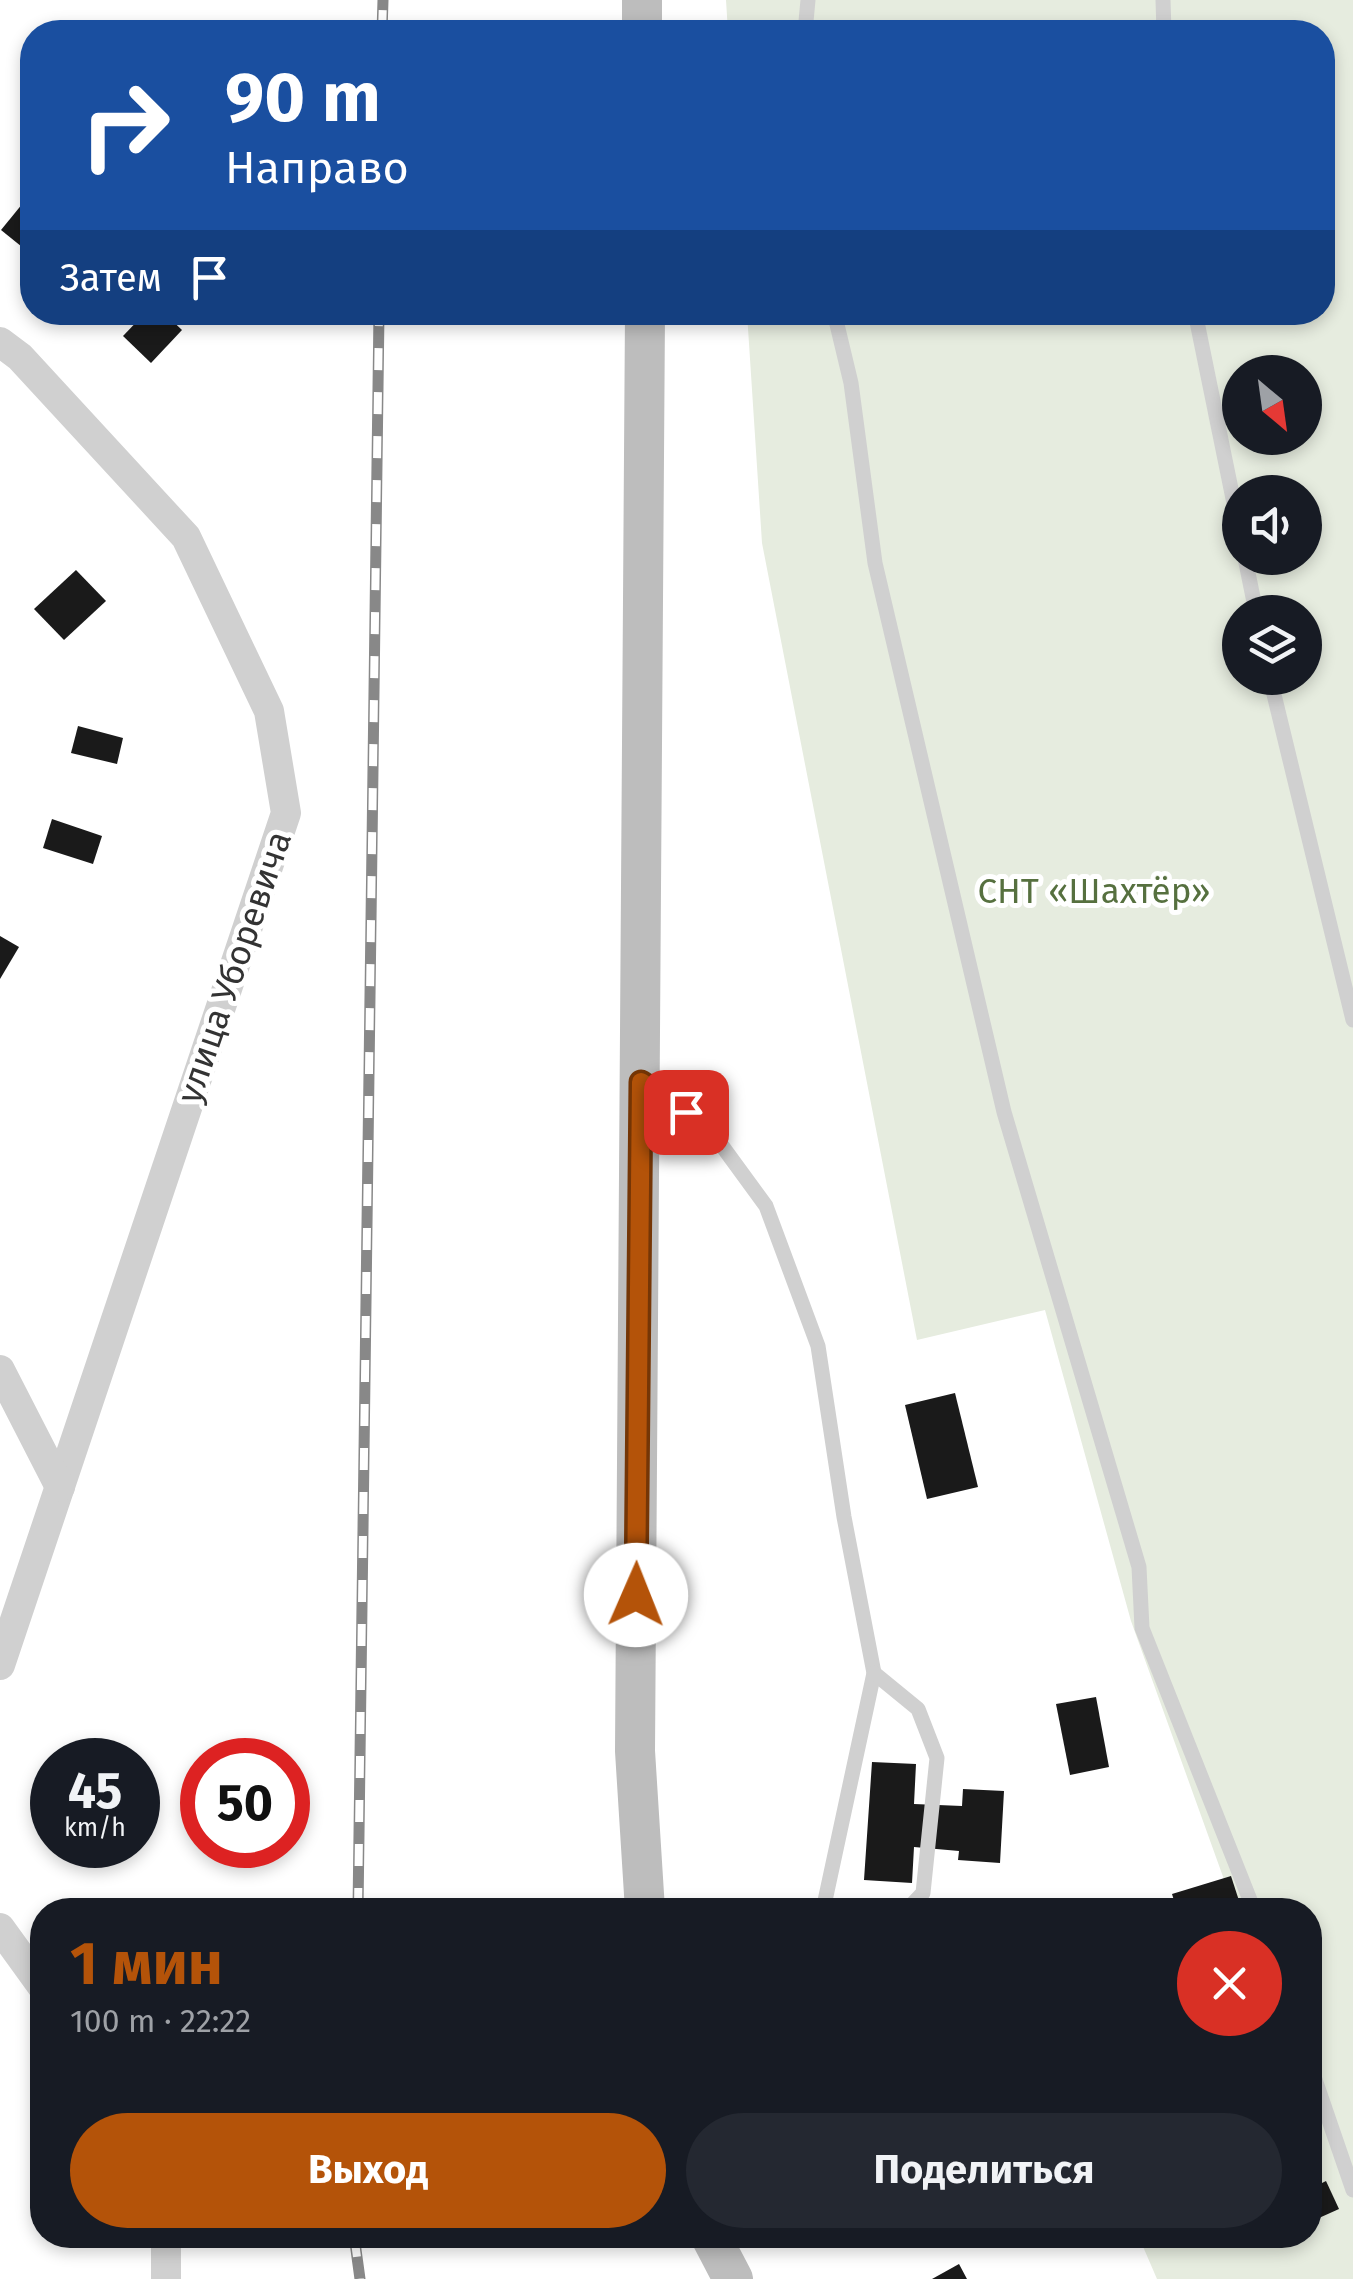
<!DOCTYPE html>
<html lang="ru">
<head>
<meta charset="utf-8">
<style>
  :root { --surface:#171b24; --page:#242831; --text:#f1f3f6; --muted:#9ea1a6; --accent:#b45309 }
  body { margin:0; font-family:"Fira Sans",sans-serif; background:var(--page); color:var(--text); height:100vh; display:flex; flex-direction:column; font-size:38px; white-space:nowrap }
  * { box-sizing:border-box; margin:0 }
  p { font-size:32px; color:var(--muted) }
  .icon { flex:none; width:55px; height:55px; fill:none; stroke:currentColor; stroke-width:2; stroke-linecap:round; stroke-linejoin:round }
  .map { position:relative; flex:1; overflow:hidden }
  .drawer { position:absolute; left:30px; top:1898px; width:1292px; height:350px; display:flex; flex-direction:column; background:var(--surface); border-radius:40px; box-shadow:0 5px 15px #0003 }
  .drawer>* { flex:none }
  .guide { position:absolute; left:20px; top:20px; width:1315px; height:305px; border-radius:40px; box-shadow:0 5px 15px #0003; background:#1a4fa0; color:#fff; overflow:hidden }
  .needle { width:65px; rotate:151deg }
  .tools { position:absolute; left:1222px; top:355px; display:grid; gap:20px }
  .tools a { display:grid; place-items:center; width:100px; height:100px; border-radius:50%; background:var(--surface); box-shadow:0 5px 15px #0003; font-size:50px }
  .speed { position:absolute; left:30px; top:1738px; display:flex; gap:20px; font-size:50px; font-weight:700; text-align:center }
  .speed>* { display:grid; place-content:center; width:130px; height:130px; border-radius:50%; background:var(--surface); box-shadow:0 5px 15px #0003; line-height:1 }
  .speed small { font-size:25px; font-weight:400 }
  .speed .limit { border:15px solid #d22; background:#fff; color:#111 }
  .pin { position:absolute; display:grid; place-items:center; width:85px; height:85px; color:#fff; margin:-42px; border-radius:20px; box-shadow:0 5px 15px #0006 }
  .me { position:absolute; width:110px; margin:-55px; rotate:1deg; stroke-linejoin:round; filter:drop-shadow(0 0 8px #0008) }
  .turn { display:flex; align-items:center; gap:35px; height:210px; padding:0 40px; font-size:45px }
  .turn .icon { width:130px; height:130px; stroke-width:2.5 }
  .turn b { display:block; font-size:70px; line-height:85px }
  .then { display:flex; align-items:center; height:95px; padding:0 40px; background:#0003; gap:20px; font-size:38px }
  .round { display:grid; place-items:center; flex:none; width:105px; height:105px; border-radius:52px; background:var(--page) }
  .headline { display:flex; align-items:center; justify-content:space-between; height:170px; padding:0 40px }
  h1 { font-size:60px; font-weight:700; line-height:75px; color:var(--accent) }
  .action { display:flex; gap:20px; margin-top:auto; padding:20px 40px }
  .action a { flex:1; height:115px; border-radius:60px; background:var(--accent); color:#fff; font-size:40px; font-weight:700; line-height:115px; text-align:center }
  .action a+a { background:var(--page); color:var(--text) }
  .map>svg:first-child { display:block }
  .green { fill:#e6ecdf; fill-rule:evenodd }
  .building { fill:#1a1a1a }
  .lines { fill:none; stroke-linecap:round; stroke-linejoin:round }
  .lane { stroke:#d0d0d0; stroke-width:15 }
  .street { stroke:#d0d0d0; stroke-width:30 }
  .secondary { stroke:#bdbdbd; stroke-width:40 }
  .rail-casing { stroke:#888; stroke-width:11 }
  .rail { stroke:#fff; stroke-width:8; stroke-dasharray:22; stroke-linecap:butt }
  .route-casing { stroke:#753606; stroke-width:25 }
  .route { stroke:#b45309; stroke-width:18 }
  .labels { text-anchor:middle; stroke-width:10; stroke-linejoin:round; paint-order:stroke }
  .park-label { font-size:35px; fill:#56703f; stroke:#fff }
  .street-label { font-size:35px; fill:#333; stroke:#fff }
</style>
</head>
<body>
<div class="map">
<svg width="1353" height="2279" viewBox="0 0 1353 2279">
  <rect width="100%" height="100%" fill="#fff"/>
  <path class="green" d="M 726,0 L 1353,0 L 1353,2279 L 1157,2279 L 1138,2235 L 1310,2235 L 1310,1910 L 1235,1910 L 1131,1621 L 1045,1310 L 917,1340 L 762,543 L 747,313 L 1322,312 L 1322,32 L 728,32 ZM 1240,372 L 1305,372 L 1305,438 L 1240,438 ZM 1240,492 L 1305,492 L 1305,558 L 1240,558 ZM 1240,612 L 1305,612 L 1305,678 L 1240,678 Z"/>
  <g class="building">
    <polygon points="32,192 32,255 1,230"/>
    <polygon points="146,312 163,312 182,330 151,363 123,336"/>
    <polygon points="76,570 106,601 64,640 34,609"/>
    <polygon points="78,726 123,738 117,764 71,753"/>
    <polygon points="52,819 102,836 93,864 43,848"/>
    <polygon points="0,936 19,947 0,979"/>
    <polygon points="955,1393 978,1487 927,1499 905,1405"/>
    <polygon points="1096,1697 1109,1767 1070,1775 1056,1704"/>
    <polygon points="872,1762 916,1764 914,1804 962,1806 963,1789 1004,1791 1000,1863 958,1860 959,1851 914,1847 912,1883 864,1880"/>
    <polygon points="1231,1876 1242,1910 1177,1910 1172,1894"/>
    <polygon points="1326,2181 1339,2209 1310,2222 1310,2189"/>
    <polygon points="959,2264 967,2279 932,2279"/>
  </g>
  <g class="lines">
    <g class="lane">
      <polyline points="1163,0 1164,32"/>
      <polyline points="805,32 808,0"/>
      <polyline points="834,312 851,383 875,563 1004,1112 1139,1567 1142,1628 1254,1910"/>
      <polyline points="1195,312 1240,533"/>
      <polyline points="1245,558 1256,612"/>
      <polyline points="1270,678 1353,1020"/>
      <polyline points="644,1084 709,1128 766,1206 818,1346 844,1517 874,1673 823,1910"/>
      <polyline points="874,1673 918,1709 937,1758 923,1893 907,1910"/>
      <polyline points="1310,2065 1353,2190"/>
    </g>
    <g class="street">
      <polyline points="0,342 20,357 186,537 269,711 286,813 0,1665"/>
      <polyline points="0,1370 60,1487"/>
      <polyline points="0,1928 42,1986"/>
      <polyline points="166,2279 166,2235"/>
    </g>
    <g class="secondary">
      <polyline points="642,0 642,32"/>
      <polyline points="645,312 635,1751 645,1910"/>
      <polyline points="710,2235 733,2279"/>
    </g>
    <g class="rail-casing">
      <g id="rail">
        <polyline points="382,32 383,0"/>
        <polyline points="358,1910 379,312"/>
        <polyline points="354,2235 360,2279"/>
      </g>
    </g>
    <use href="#rail" class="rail"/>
  </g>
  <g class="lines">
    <g class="route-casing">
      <polyline id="route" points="636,1595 641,1082 686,1112"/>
    </g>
    <use href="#route" class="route"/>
  </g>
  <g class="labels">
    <g class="park-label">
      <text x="1094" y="903">СНТ «Шахтёр»</text>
    </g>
    <g class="street-label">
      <text transform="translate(234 967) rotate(-71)" y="12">улица Уборевича</text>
    </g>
  </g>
</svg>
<div class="tools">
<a><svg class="needle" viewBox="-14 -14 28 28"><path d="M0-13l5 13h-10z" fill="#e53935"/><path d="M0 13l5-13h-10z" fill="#9ea1a6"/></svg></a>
<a><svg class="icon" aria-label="sound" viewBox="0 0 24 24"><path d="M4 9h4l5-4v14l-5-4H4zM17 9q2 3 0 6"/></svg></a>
<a><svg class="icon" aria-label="layers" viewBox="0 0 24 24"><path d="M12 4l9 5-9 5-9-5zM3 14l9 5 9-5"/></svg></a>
</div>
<div class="speed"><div>45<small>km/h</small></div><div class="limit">50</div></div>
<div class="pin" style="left:686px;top:1112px;background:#d93025"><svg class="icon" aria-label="arrive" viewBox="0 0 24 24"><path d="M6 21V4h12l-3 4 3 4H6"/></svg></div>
<svg class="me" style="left:636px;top:1595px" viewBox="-20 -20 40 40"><circle r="19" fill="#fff"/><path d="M0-13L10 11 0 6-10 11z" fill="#b45309"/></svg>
<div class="guide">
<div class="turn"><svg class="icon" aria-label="right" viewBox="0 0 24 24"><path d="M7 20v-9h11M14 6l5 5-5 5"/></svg><div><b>90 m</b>Направо</div></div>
<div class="then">Затем<svg class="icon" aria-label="arrive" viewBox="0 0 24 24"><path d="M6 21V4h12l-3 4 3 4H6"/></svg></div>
</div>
<section class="drawer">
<div class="headline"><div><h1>1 мин</h1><p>100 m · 22:22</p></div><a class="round" style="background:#d93025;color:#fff"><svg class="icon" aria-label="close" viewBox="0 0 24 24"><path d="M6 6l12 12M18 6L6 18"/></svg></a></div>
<div class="action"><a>Выход</a><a>Поделиться</a></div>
</section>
</div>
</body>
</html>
